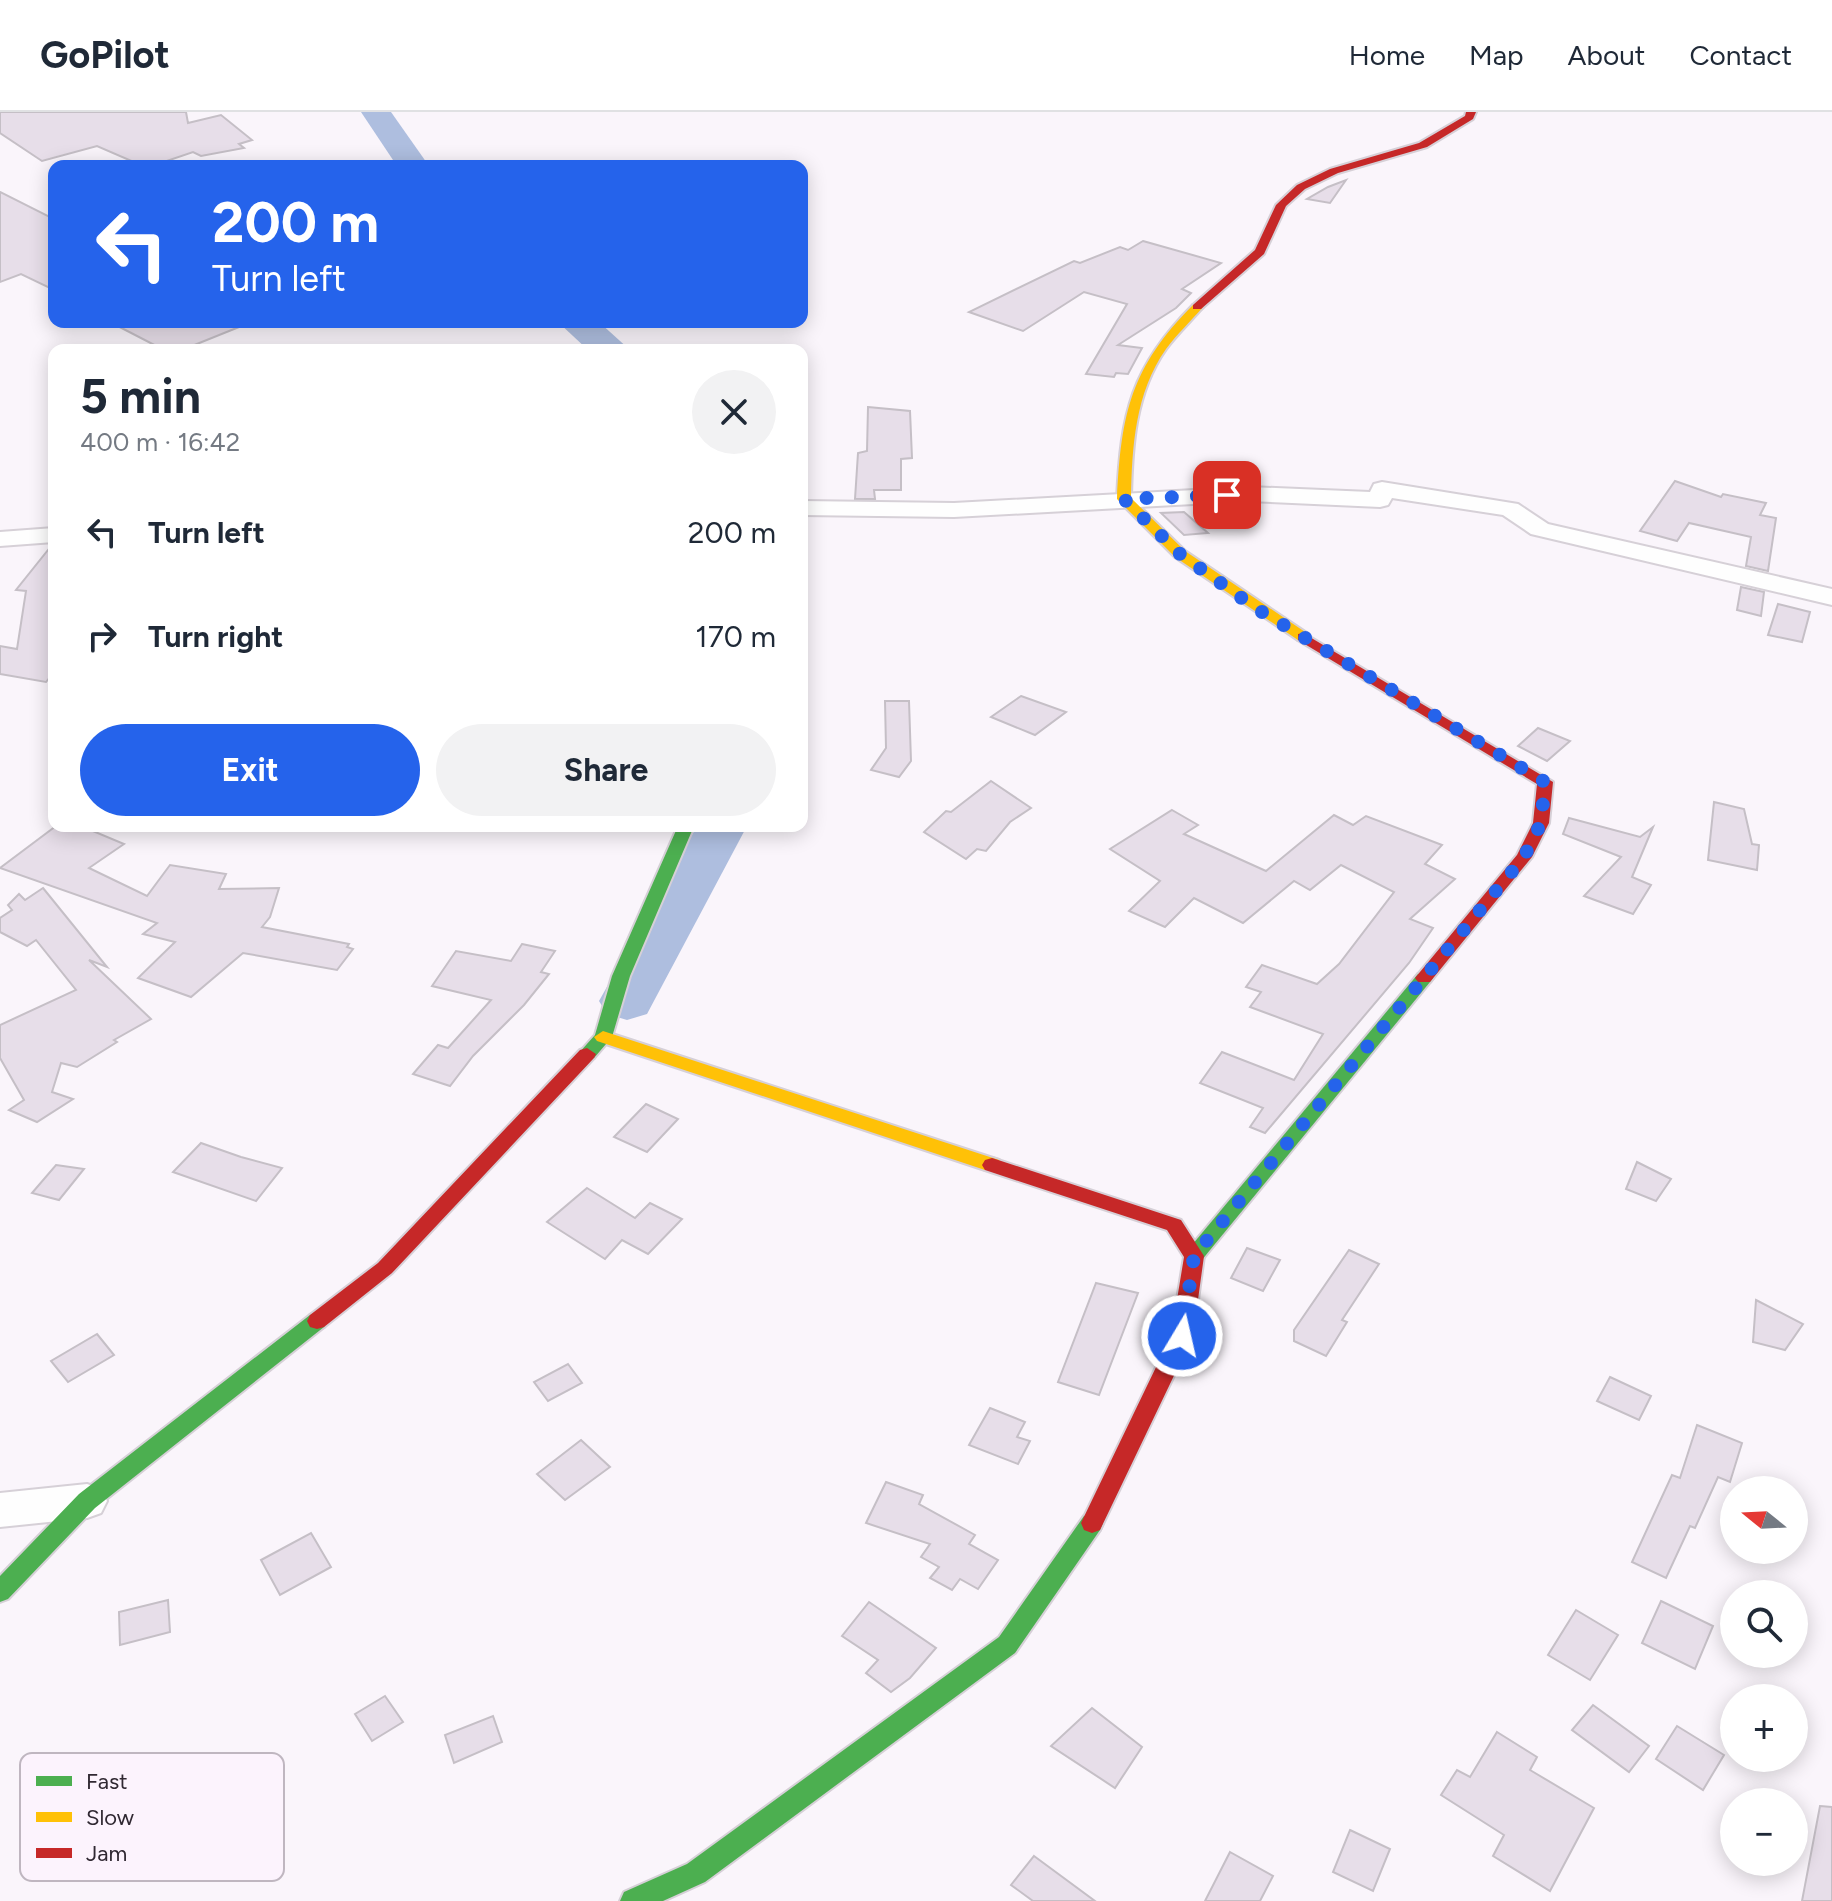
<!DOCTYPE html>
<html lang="en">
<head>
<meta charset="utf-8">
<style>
  :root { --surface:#fff; --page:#f2f2f3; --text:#1f2937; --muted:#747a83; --line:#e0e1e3; --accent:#2563eb }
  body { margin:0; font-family:Figtree,sans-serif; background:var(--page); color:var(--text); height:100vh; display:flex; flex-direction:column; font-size:30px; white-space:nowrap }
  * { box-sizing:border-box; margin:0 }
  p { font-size:26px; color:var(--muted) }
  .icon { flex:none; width:44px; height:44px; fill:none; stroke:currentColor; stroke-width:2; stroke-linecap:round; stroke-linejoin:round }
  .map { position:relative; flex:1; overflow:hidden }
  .sheet { position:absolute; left:48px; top:232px; width:760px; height:488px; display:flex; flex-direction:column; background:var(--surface); border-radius:16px; box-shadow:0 4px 20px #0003 }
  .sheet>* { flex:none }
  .banner { position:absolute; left:48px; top:48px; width:760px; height:168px; border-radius:16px; box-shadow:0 4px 20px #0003; background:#2563eb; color:#fff; overflow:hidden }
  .needle { width:52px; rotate:288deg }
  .tools { position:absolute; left:1720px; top:1364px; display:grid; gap:16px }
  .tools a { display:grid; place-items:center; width:88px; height:88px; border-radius:50%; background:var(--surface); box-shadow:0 4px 20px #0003; font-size:40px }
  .pin { position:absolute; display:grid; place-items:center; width:68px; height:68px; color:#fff; margin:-34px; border-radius:16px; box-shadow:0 4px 12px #0006 }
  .me { position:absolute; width:88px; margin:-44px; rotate:9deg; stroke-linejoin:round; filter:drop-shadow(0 0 6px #0008) }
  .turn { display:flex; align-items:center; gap:28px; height:168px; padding:0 32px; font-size:36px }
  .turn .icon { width:104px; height:104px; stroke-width:2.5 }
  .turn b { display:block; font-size:56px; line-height:68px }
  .round { display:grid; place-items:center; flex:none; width:84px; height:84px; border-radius:42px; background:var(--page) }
  .headline { display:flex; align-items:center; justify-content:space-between; height:136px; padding:0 32px }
  h1 { font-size:48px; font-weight:700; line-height:60px }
  .action { display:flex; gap:16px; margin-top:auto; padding:16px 32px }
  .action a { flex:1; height:92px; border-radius:48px; background:var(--accent); color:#fff; font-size:32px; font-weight:700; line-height:92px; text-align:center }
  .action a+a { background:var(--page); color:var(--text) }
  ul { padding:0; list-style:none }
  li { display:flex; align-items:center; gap:24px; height:104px; padding:0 32px }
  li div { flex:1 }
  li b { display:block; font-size:30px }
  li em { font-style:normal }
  header { display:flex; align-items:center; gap:48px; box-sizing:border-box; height:112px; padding:0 40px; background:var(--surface); border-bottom:2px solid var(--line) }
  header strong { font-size:38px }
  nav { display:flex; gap:44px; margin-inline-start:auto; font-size:28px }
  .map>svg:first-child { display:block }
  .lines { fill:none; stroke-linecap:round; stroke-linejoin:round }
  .river { fill:#aebedf; fill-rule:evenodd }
  .building { fill:#e7dee9; stroke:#c5bfc6; stroke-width:2 }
  .street-casing { stroke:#d6d0d7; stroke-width:4 }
  .fast-casing { stroke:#d6d0d7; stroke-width:4 }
  .slow-casing { stroke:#d6d0d7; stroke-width:4 }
  .jam-casing { stroke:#d6d0d7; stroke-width:4 }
  .street { fill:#fefefe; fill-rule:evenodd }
  .fast { fill:#4caf50; fill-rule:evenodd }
  .slow { fill:#ffc107; fill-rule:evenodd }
  .jam { fill:#c62828; fill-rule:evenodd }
  .route { stroke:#2563eb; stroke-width:14; stroke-dasharray:0 25.2 }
  .key { fill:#fcf3fd; stroke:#bfb6c0; stroke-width:2 }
  .key-label { font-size:22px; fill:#302832 }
</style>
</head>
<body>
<header>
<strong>GoPilot</strong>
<nav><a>Home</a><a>Map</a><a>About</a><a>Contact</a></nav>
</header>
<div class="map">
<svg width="1832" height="1789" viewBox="0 0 1832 1789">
  <rect width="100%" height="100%" fill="#faf5fb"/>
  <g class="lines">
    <g class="river">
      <polygon points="361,0 391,0 429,54 397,54"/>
      <polygon points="558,210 599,210 630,238 588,238"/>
      <polygon points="697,714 747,714 647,902 627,908 607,902 599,889"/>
    </g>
  </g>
  <g class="building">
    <polygon points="0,0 186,0 188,11 221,3 252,28 239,32 244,36 201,44 193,40 152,54 143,54 97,34 42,49 0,21"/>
    <polygon points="1346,68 1330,91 1307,87 1328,75"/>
    <polygon points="0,80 54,107 54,178 21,162 0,170"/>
    <polygon points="1143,129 1221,151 1182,177 1191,181 1176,196 1118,233 1142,236 1128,262 1116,261 1114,265 1086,262 1127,192 1084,180 1023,219 969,200 1074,149 1080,151 1120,135 1128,138"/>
    <polygon points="110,210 249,210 249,211 182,238 164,238"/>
    <polygon points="868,295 910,299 912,346 901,347 901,378 874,378 875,387 855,387 858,341 867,339"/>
    <polygon points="1675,369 1721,385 1723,382 1766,391 1760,403 1776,406 1768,459 1746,454 1751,425 1689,411 1677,429 1640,419"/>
    <polygon points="1184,400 1208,421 1184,423 1161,401"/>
    <polygon points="52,433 54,560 46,570 0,562 0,534 17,537 26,479 16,478"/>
    <polygon points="1741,475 1764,480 1761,504 1737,498"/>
    <polygon points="1778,492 1810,500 1802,530 1768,523"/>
    <polygon points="1021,584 1066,600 1035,623 991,605"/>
    <polygon points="885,589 909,589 911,649 899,665 871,658 886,636"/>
    <polygon points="1538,616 1570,629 1547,649 1518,634"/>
    <polygon points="991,669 1031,696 1010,710 986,739 977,737 966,747 924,720 946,699 951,700"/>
    <polygon points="1714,690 1744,697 1752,732 1759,733 1757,758 1708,748"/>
    <polygon points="1172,698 1198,713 1184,722 1266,759 1334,703 1353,713 1366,704 1442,733 1425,752 1455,767 1410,807 1433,816 1409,851 1265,1021 1250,1015 1263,996 1200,971 1222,940 1294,968 1323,922 1250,895 1261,880 1246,875 1262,853 1317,872 1339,852 1394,780 1341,753 1310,778 1294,769 1243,811 1194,786 1165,815 1129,799 1160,769 1110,737"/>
    <polygon points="1569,706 1640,725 1653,715 1632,765 1651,773 1633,802 1584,784 1621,745 1563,722"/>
    <polygon points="56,714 81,714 124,732 89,756 147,784 170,753 226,762 219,777 279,776 270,805 262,815 349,832 347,835 353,837 337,858 243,841 191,885 138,866 175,830 143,822 157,811 0,756"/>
    <polygon points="43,776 107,855 89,848 151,907 114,928 117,930 77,955 61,951 52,980 73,987 37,1010 9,998 24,988 0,946 0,913 76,878 36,828 27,834 0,820 0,806 12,798 8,793 19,782 25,788"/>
    <polygon points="522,832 555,839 541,860 549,862 524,893 473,944 450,974 413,962 438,933 448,936 491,888 432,874 456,839 511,849"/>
    <polygon points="646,992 678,1007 647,1040 614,1025"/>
    <polygon points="201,1031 241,1045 282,1056 256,1089 173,1060"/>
    <polygon points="1637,1050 1671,1067 1656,1089 1626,1077"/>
    <polygon points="56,1053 84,1057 59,1088 32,1081"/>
    <polygon points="587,1076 635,1106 650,1091 682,1107 648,1142 622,1128 605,1147 547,1110"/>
    <polygon points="1247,1136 1280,1148 1263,1179 1231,1166"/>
    <polygon points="1349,1138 1379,1152 1342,1208 1347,1210 1326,1244 1294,1229 1294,1218"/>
    <polygon points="1096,1171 1138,1181 1099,1283 1058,1270"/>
    <polygon points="1756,1188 1803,1212 1785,1238 1753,1230"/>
    <polygon points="97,1222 114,1243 68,1270 51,1249"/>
    <polygon points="568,1252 582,1271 548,1289 534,1270"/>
    <polygon points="1610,1265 1651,1284 1639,1308 1597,1289"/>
    <polygon points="990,1296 1025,1310 1017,1325 1030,1329 1018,1352 969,1333"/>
    <polygon points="1697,1313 1742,1331 1730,1370 1718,1365 1695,1416 1690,1414 1666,1466 1632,1450 1672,1363 1680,1366"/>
    <polygon points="581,1328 610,1355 565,1388 537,1362"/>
    <polygon points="886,1370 923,1383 919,1392 975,1423 969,1432 998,1448 978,1477 960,1467 952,1478 930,1466 939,1455 921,1445 930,1432 866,1411"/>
    <polygon points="311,1421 331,1455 280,1483 261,1448"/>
    <polygon points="168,1488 170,1520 120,1533 119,1500"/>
    <polygon points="1661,1489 1713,1514 1695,1557 1642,1531"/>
    <polygon points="869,1490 936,1536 910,1566 891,1580 866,1561 878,1548 842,1524"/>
    <polygon points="1576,1498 1618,1523 1590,1568 1548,1543"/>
    <polygon points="385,1584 403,1610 372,1629 355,1602"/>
    <polygon points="1593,1593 1649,1634 1629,1660 1572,1618"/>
    <polygon points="1092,1596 1142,1635 1115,1676 1051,1634"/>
    <polygon points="493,1604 502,1630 454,1651 445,1623"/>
    <polygon points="1677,1614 1724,1643 1703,1678 1656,1647"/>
    <polygon points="1497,1620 1537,1645 1530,1658 1594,1696 1550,1779 1493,1744 1504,1723 1441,1683 1457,1658 1470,1665"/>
    <polygon points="1820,1694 1832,1695 1832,1789 1802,1789"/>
    <polygon points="1350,1718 1390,1737 1373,1779 1333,1760"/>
    <polygon points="1230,1740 1273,1764 1260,1789 1205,1789"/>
    <polygon points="1034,1744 1095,1789 1033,1789 1011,1773"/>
  </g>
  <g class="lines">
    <g class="street-casing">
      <g id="street">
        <polygon points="1382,370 1518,392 1548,412 1832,477 1832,493 1531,422 1503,403 1392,386 1388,393 1380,395 1249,389 954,405 802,403 802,389 954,391 1249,375 1370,380 1374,372"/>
        <polygon points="54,416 54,430 0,434 0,420"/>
        <polygon points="87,1372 101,1377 107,1389 101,1401 87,1406 0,1415 0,1381"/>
      </g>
    </g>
    <g class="fast-casing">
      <g id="fast">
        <polygon points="678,714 694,714 630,864 612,925 594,946 580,946 578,942 595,923 612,864"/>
        <polygon points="1424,860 1430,862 1433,866 1430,870 1201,1149 1187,1149 1184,1144 1187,1139 1418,862"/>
        <polygon points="317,1201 324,1203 327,1209 324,1215 95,1396 8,1487 0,1490 0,1464 79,1382 310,1203"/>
        <polygon points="1092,1401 1100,1404 1103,1411 1100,1418 1015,1541 705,1770 663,1789 620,1789 624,1780 687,1752 999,1525 1084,1404"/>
      </g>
    </g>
    <g class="slow-casing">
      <g id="slow">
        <path d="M 1193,193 L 1203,195 C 1191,209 1177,222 1166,237 C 1135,281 1132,335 1131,386 L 1185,439 L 1308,522 L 1308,528 L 1298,528 L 1175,445 L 1117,387 C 1121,301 1131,255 1193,193 Z"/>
        <polygon points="603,919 999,1048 1002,1053 999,1058 985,1058 597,929 594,925"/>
      </g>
    </g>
    <g class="jam-casing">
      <g id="jam">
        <polygon points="1466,0 1476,0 1473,7 1427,35 1338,61 1305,77 1286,94 1264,142 1201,197 1193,197 1193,193 1255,138 1276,93 1297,73 1330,57 1419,31 1465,4"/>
        <polygon points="1303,521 1553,670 1549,711 1532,745 1430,870 1418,870 1415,866 1517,743 1533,711 1537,672 1298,528 1298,522"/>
        <polygon points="587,936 596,942 594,946 392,1161 324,1215 317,1217 310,1215 307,1209 310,1203 378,1151 580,938"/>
        <polygon points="992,1046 1181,1108 1204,1144 1193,1224 1100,1418 1092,1421 1084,1418 1081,1411 1171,1224 1184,1145 1167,1118 985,1058 982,1053 985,1048"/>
      </g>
    </g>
    <use href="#street" class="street"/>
    <use href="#fast" class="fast"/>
    <use href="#slow" class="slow"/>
    <use href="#jam" class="jam"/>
  </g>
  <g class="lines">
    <polyline class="route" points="1182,1224 1194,1144 1524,745 1541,711 1545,670 1257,497 1180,442 1124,387 1227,383"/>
  </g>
  <rect x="20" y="1641" width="264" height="128" rx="12" class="key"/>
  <rect x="36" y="1664" width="36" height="10" fill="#4caf50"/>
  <rect x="36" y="1700" width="36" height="10" fill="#ffc107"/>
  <rect x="36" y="1736" width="36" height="10" fill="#c62828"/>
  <g class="key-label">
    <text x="86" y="1677">Fast</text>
    <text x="86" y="1713">Slow</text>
    <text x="86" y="1749">Jam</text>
  </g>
</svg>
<div class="tools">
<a><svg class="needle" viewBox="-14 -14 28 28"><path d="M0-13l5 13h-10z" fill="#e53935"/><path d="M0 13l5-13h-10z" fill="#747a83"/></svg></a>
<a><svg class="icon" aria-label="search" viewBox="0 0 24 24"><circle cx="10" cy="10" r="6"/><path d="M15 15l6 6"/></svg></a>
<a>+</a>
<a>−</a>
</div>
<div class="pin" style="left:1227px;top:383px;background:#d93025"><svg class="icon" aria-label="arrive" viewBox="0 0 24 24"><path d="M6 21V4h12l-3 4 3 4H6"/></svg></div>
<svg class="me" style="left:1182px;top:1224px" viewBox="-20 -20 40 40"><circle r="17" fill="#2563eb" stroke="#fff" stroke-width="3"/><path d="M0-11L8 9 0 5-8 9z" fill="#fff"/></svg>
<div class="banner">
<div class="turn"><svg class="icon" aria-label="left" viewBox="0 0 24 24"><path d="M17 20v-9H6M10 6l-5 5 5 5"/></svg><div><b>200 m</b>Turn left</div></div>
</div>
<section class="sheet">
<div class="headline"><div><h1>5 min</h1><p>400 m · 16:42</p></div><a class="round"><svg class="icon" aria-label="close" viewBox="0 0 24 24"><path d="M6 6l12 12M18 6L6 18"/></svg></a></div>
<ul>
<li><svg class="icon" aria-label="left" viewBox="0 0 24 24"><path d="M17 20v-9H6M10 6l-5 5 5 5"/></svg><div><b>Turn left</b></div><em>200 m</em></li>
<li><svg class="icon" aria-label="right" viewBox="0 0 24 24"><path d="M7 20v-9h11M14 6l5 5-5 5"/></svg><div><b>Turn right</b></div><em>170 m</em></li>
</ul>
<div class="action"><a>Exit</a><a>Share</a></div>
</section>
</div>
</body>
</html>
